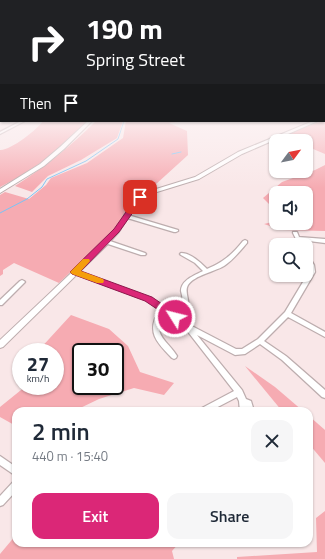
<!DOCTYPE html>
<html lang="en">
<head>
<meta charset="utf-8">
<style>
  :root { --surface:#fff; --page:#f6f6f7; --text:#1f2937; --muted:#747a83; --accent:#db2777 }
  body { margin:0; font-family:"Titillium Web",sans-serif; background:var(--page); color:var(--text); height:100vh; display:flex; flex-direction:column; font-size:15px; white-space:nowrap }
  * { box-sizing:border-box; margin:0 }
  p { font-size:13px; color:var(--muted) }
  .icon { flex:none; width:22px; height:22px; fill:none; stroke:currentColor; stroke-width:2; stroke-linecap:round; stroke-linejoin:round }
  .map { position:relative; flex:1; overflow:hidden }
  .drawer { position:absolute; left:12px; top:407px; width:301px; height:140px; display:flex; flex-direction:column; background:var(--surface); border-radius:12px; box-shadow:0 1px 3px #0004 }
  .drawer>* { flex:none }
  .top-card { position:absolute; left:0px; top:0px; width:325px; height:122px; box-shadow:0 1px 3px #0004; background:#202124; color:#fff; overflow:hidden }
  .needle { width:26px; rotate:58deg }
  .tools { position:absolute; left:269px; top:134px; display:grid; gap:8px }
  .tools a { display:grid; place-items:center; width:44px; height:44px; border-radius:8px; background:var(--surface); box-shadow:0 1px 3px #0004; font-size:20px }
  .speed { position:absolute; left:12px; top:343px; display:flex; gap:8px; font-size:20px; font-weight:700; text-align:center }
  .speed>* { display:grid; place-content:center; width:52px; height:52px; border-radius:50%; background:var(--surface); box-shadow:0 1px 3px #0004; line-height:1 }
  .speed small { font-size:10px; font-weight:400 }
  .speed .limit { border:2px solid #111; border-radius:6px; background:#fff; color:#111 }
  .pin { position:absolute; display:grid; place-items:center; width:34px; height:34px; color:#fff; margin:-17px; border-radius:8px; box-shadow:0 2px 6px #0006 }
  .me { position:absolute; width:44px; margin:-22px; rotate:306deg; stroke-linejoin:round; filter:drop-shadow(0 0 3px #0008) }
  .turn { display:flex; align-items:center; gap:14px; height:84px; padding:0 20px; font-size:18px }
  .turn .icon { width:52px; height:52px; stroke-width:2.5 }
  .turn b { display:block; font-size:28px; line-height:34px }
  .then { display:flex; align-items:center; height:38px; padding:0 20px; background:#0003; gap:8px; font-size:15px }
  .round { display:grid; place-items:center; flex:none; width:42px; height:42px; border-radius:12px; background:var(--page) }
  .summary { display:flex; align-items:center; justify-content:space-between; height:68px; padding:0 20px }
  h1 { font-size:24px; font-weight:600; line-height:30px }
  .primary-button { display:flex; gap:8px; margin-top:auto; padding:8px 20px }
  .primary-button a { flex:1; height:46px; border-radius:12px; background:var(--accent); color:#fff; font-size:16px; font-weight:600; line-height:46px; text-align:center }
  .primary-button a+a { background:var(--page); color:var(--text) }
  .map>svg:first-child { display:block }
  .green { fill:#f6abb2; fill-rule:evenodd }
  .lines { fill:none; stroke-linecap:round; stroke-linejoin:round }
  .stream { stroke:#7ac4f5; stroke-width:1 }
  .minor-casing { stroke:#bdadae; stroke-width:2.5 }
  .major-casing { stroke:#bdadae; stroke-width:2 }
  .minor { fill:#fff; fill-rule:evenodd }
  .major { fill:#fff; fill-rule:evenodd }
  .route { fill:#db2777; stroke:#8e194d }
  .slow { fill:#f59e0b }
</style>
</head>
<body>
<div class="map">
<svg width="325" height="559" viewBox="0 0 325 559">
  <rect width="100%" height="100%" fill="#f9e7e8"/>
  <g class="green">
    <polygon points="325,120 325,154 306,146 306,141 296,141 285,136 303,128"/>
    <path d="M 43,121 L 88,121 L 45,160 L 19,177 L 0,187 L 0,150 C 10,151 38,129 43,121 Z"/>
    <path d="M 96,121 L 123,121 L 117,138 L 81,160 L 48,176 L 32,192 L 15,186 C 45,167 71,146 96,121 Z"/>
    <polygon points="126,121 185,121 169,123 187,131 188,155 155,185 138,195 113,231 59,283 14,263 3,270 3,274 0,276 0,195 5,192 29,199 46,185 51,178 87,163 123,138"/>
    <polygon points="325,165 325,231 282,230 264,224 276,221 276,223 306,223 306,193 276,193 276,206 271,206 263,198 282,182 315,170"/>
    <path d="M 71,315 L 109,329 L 128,346 L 140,372 L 174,383 L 164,395 L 134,388 L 99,399 L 74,411 L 16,411 L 16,426 L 0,417 L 0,407 L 26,386 L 55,386 L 55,352 L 38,351 ZM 81,352 L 115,352 L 115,386 L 81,386 Z"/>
    <polygon points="245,366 275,387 303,411 282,411"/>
    <polygon points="309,416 325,430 325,463 309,444"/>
    <polygon points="325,511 325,559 237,559 237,557 317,552 316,518"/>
    <polygon points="16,535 16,543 179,543 172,551 174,559 0,559 0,554"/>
  </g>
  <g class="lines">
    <g class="stream">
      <polyline points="172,154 181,152"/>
      <polyline points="0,213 27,199 42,187 47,179 86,161 118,139 124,121"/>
    </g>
    <g class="minor-casing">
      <g id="minor">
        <rect x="0" y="111" width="1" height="2"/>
        <polygon points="21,121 25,121 0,134 0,132"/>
        <polygon points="124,215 128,215 178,230 178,231 176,232 174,232 124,217"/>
        <polygon points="293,232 297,232 299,237 325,239 325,243 301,240 303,245 299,245 293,233"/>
        <polygon points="107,240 145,253 146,254 145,255 141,255 105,243 105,241"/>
        <path d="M 245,240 L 247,241 L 247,243 C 240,251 233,260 224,266 C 214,272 195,275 188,285 C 184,292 190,300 188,307 L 189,309 L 179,318 L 188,324 L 236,349 L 242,349 L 258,339 L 285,312 L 309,272 C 308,266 306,261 306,254 L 308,255 L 314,265 L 315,272 L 291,313 L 325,332 L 325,337 L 288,317 L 264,341 L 286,356 L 325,390 L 325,398 L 322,397 L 282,360 L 260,344 L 245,354 L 235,355 L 197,335 L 242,390 L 246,399 L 251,401 L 254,411 L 240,411 L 239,401 L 237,397 L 210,411 L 199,411 L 200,409 L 234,391 L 185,328 L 164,313 C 150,334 168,341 177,356 L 176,358 L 174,359 L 172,358 C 157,343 145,331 160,310 L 146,300 L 73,273 L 72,272 L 73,271 L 77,271 L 150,298 L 163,307 L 166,307 L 167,309 L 174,314 L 181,305 L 183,304 C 183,300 182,295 181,291 C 181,280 195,275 203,271 L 195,263 L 181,255 L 180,254 L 181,253 C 191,253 201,263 207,269 C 223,262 232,255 243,241 Z"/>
        <polygon points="22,280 24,281 25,282 2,305 0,305 0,300 20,281"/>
        <polygon points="0,456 16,467 16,476 0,465"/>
        <polygon points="16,481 16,491 3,505 0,506 0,496 13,482"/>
      </g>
    </g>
    <g class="major-casing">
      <g id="major">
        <rect x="324" y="118" width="1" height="2"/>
        <polygon points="88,121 92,121 64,149 44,166 0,193 0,189 40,164 60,147"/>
        <polygon points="313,121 318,121 242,154 199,179 144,196 134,208 119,232 107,245 3,347 0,348 0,340 103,243 115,230 130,206 140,194 195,177 238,152"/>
      </g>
    </g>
    <use href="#minor" class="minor"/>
    <use href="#major" class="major"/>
  </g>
  <linearGradient id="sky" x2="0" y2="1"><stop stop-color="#7cbaed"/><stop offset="0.59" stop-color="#fcf4f5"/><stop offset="1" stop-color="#fcf4f5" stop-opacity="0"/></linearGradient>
  <rect width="325" height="188" fill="url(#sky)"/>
  <polygon class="route" points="138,195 144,197 119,232 81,271 152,297 178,315 180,317 178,320 175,321 145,301 72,274 70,272 114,229"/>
  <polygon class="slow" points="83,259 89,259 90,261 81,271 103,279 104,281 103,283 97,283 72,274 70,272"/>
</svg>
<div class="tools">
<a><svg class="needle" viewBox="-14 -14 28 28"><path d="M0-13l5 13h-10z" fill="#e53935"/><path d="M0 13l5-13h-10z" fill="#747a83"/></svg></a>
<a><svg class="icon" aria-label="sound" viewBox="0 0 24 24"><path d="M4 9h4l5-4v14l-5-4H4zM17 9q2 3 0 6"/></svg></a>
<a><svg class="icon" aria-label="search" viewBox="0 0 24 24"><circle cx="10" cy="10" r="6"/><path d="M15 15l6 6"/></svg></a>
</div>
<div class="speed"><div>27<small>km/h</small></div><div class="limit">30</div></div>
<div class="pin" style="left:140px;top:197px;background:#d93025"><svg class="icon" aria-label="arrive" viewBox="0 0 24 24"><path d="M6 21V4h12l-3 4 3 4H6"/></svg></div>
<svg class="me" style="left:175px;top:317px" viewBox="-20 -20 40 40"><circle r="17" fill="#db2777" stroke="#fff" stroke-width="3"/><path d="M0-11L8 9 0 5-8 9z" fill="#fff"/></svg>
<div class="top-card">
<div class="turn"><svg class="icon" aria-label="right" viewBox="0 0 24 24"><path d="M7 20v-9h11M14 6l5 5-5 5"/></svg><div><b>190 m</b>Spring Street</div></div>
<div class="then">Then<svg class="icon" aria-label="arrive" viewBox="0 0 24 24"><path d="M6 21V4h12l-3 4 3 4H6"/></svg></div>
</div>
<section class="drawer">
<div class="summary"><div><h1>2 min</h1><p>440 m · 15:40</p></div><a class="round"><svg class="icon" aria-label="close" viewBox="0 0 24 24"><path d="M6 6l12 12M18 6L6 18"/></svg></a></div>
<div class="primary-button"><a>Exit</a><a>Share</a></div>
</section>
</div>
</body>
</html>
